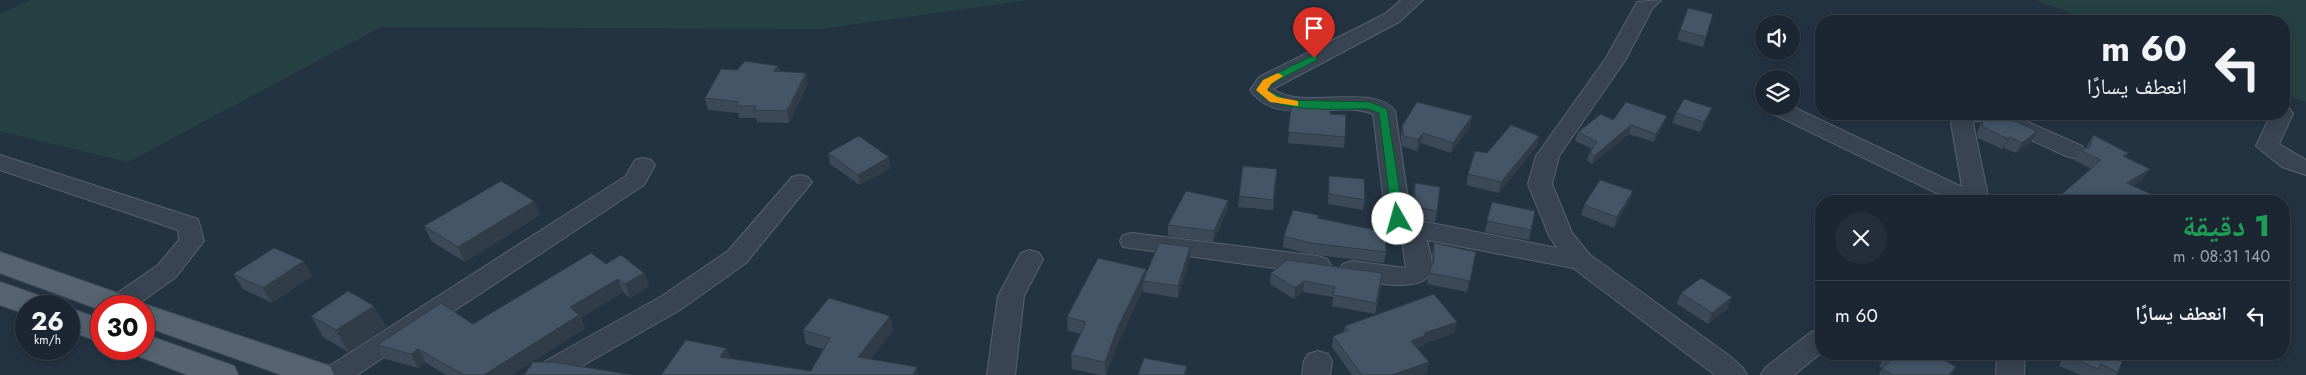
<!DOCTYPE html>
<html lang="ar">
<head>
<meta charset="utf-8">
<style>
  :root { --surface:#1b2632; --page:#242e3a; --text:#f1f3f6; --muted:#a0a5ac; --line:#39434d }
  body { margin:0; font-family:Jost,"Noto Naskh Arabic",sans-serif; background:var(--page); color:var(--text); direction:rtl; height:100vh; display:flex; flex-direction:column; font-size:19px; white-space:nowrap }
  * { box-sizing:border-box; margin:0 }
  p { font-size:16px; color:var(--muted) }
  .icon { flex:none; width:28px; height:28px; fill:none; stroke:currentColor; stroke-width:2; stroke-linecap:round; stroke-linejoin:round }
  .map { position:relative; flex:1; overflow:hidden; direction:ltr }
  .sheet { position:absolute; left:1815px; top:195px; width:475px; height:165px; display:flex; flex-direction:column; background:var(--surface); border-radius:20px; box-shadow:0 2px 12px #0003,0 0 0 1px var(--line); direction:rtl }
  .sheet>* { flex:none }
  .hud { position:absolute; left:1815px; top:15px; width:475px; height:105px; border-radius:20px; box-shadow:0 2px 12px #0003,0 0 0 1px var(--line); direction:rtl; background:#1b2632; color:var(--text); overflow:hidden }
  .tools { position:absolute; left:1755px; top:15px; display:grid; gap:10px }
  .tools a { display:grid; place-items:center; width:45px; height:45px; border-radius:50%; background:var(--surface); box-shadow:0 2px 12px #0003,0 0 0 1px var(--line); font-size:25px }
  .speed { position:absolute; left:15px; top:295px; display:flex; gap:10px; font-size:25px; font-weight:700; text-align:center }
  .speed>* { display:grid; place-content:center; width:65px; height:65px; border-radius:50%; background:var(--surface); box-shadow:0 2px 12px #0003,0 0 0 1px var(--line); line-height:1 }
  .speed small { font-size:12px; font-weight:400 }
  .speed .limit { border:8px solid #d22; background:#fff; color:#111 }
  .pin { position:absolute; display:grid; place-items:center; width:42px; height:42px; color:#fff; margin:-51px -21px; border-radius:50% 50% 50% 0; rotate:-45deg; box-shadow:0 0 5px #0007 }
  .pin .icon { rotate:45deg }
  .me { position:absolute; width:55px; margin:-28px; rotate:353deg; stroke-linejoin:round; filter:drop-shadow(0 0 4px #0008) }
  .turn { display:flex; align-items:center; gap:18px; height:105px; padding:0 20px; font-size:22px }
  .turn .icon { width:65px; height:65px; stroke-width:2.5 }
  .turn b { display:block; font-size:35px; line-height:42px }
  .round { display:grid; place-items:center; flex:none; width:52px; height:52px; border-radius:26px; background:var(--page) }
  .summary { display:flex; align-items:center; justify-content:space-between; height:85px; padding:0 20px }
  h1 { font-size:30px; font-weight:800; line-height:38px; color:#1e9e55 }
  ul { padding:0; list-style:none }
  li { display:flex; align-items:center; gap:15px; height:70px; padding:0 20px; border-top:1px solid var(--line) }
  li div { flex:1 }
  li b { display:block; font-size:19px }
  li em { font-style:normal }
  .map>svg:first-child { display:block }
  .green { fill:#264143 }
  .lines { fill:none; stroke-linecap:round; stroke-linejoin:round }
  .minor-casing { stroke:#56626f; stroke-width:2 }
  .major-casing { stroke:#45505d; stroke-width:2 }
  .minor { fill:#384451; fill-rule:evenodd }
  .major { fill:#566471; fill-rule:evenodd }
  .wall { fill:#3b4958 }
  .shaded-wall { fill:#303c47 }
  .building { fill:#455566; stroke:#303c47 }
  .route { fill:#0b8043; stroke:#07532c }
  .slow { fill:#f59e0b }
</style>
</head>
<body>
<div class="map">
<svg width="2306" height="375" viewBox="0 0 2306 375">
  <rect width="100%" height="100%" fill="#243342"/>
  <g class="green">
    <polygon points="31,0 1029,0 820,29 381,27 128,162 0,131 0,14"/>
    <polygon points="2036,0 2306,0 2306,102 2284,94 2284,21 2092,21"/>
  </g>
  <g class="lines">
    <g class="minor-casing">
      <g id="minor">
        <path d="M 1401,0 L 1423,0 L 1399,22 L 1273,89 C 1301,111 1375,82 1395,111 L 1411,219 L 1557,248 L 1549,236 L 1528,184 L 1536,156 L 1606,58 L 1637,2 L 1661,0 L 1652,9 L 1626,59 L 1559,156 L 1552,184 L 1572,233 L 1590,255 L 1731,357 L 1743,368 L 1747,375 L 1715,375 L 1573,268 L 1427,240 C 1429,250 1434,261 1431,271 C 1424,296 1361,281 1343,276 L 1339,270 L 1343,264 L 1352,261 L 1406,268 L 1401,234 L 1393,231 L 1386,219 L 1373,114 C 1337,99 1277,129 1250,90 L 1259,77 L 1385,14 Z"/>
        <polygon points="1772,106 1791,106 1962,187 1951,123 1958,114 2010,114 2082,146 2085,151 2082,156 2074,158 2066,156 1992,122 1975,121 1973,123 1989,201 1953,201 1773,114 1770,109"/>
        <polygon points="2284,108 2290,109 2293,114 2279,144 2306,160 2306,175 2282,167 2256,146 2271,114 2284,114"/>
        <polygon points="0,155 198,219 204,241 176,277 136,306 106,306 110,298 158,265 179,240 178,230 0,170"/>
        <polygon points="643,158 651,160 655,165 644,185 357,375 322,375 326,368 626,176 635,160"/>
        <polygon points="800,175 808,177 812,182 746,263 680,310 566,375 529,375 533,368 662,296 728,251 792,177"/>
        <polygon points="1132,233 1318,256 1327,259 1331,265 1327,271 1318,274 1123,247 1120,241 1123,235"/>
        <polygon points="1030,250 1039,253 1043,259 1024,296 1015,375 987,375 998,296 1021,253"/>
        <polygon points="1821,329 1821,353 1794,375 1761,375 1765,368 1811,332"/>
        <polygon points="1318,351 1328,354 1332,361 1330,375 1302,375 1304,361 1308,354"/>
        <polygon points="1997,354 2025,354 2024,375 1996,375"/>
      </g>
    </g>
    <g class="major-casing">
      <g id="major">
        <polygon points="0,252 132,298 136,306 101,306 101,310 0,273"/>
        <polygon points="0,282 46,298 50,306 26,306 26,314 0,305"/>
        <polygon points="144,304 330,366 334,375 282,375 144,326 144,306 136,306"/>
        <polygon points="69,308 101,319 101,342 69,331"/>
        <polygon points="144,334 234,366 238,375 188,375 133,354 130,349 144,349"/>
      </g>
    </g>
    <use href="#minor" class="minor"/>
    <use href="#major" class="major"/>
  </g>
  <g class="wall">
    <polygon points="1713,14 1703,47 1677,40 1680,30"/>
    <polygon points="1821,55 1821,68 1816,66 1820,56"/>
    <polygon points="778,66 780,72 808,84 789,123 757,122 756,118 739,118 738,113 708,110 705,98 737,70"/>
    <polygon points="1292,102 1330,114 1345,137 1344,148 1288,143"/>
    <polygon points="1676,113 1708,118 1700,132 1672,123"/>
    <polygon points="1472,116 1470,127 1451,153 1421,143 1417,151 1402,146 1401,137 1402,126"/>
    <polygon points="1613,120 1664,124 1654,142 1629,134 1592,164 1587,160 1590,152 1592,149 1575,141 1578,132"/>
    <polygon points="1982,121 2031,142 2016,153 2004,148 2002,149 1978,138 1977,132"/>
    <polygon points="2093,135 2128,153 2125,157 2150,169 2143,179 2133,186 2166,201 2058,201 2061,195 2091,169 2074,160 2080,150 2086,148"/>
    <polygon points="1539,136 1537,146 1499,193 1466,185 1468,174 1487,153"/>
    <polygon points="828,153 891,168 860,185 830,164"/>
    <polygon points="1277,169 1273,210 1238,207 1239,196"/>
    <polygon points="1329,176 1365,200 1363,210 1328,204"/>
    <polygon points="1415,183 1437,211 1435,222 1413,217 1413,194"/>
    <polygon points="1633,191 1629,202 1614,228 1581,215 1584,205"/>
    <polygon points="1228,200 1227,211 1213,242 1168,236 1168,225"/>
    <polygon points="534,201 540,215 465,262 431,241 424,226"/>
    <polygon points="1492,202 1531,230 1529,240 1485,232"/>
    <polygon points="1318,218 1386,252 1384,263 1309,254 1283,247 1284,236"/>
    <polygon points="1434,243 1476,252 1467,292 1427,284 1429,273 1432,265 1432,254"/>
    <polygon points="1190,258 1178,298 1143,292 1143,289 1118,343 1106,375 1100,375 1072,369 1071,355 1081,334 1068,331 1067,317 1146,269 1146,274"/>
    <polygon points="304,261 312,276 272,303 243,289 233,274"/>
    <polygon points="606,264 644,273 649,286 630,298 623,292 581,318 585,328 512,375 446,375 426,363 418,368 385,359 377,345 473,324"/>
    <polygon points="1271,273 1381,285 1375,314 1332,306 1333,297 1303,292 1294,299 1270,284"/>
    <polygon points="1681,293 1728,308 1708,324 1677,304"/>
    <polygon points="829,298 890,316 893,330 870,360 917,367 913,375 661,375 686,340 726,348 730,358 811,371 823,349 806,344 803,330"/>
    <polygon points="374,306 386,327 348,352 323,337 311,316"/>
    <polygon points="1345,326 1455,333 1425,343 1424,346 1417,348 1427,373 1421,375 1352,375 1332,347 1333,336 1344,332"/>
    <polygon points="1952,354 1944,360 1952,375 1879,375 1882,368 1879,366 1885,355"/>
    <polygon points="2064,354 2125,354 2118,372 2116,375 2081,375 2059,366"/>
  </g>
  <g class="shaded-wall">
    <polygon points="778,66 781,78 773,71"/>
    <polygon points="806,73 808,84 789,123 787,111"/>
    <polygon points="1712,108 1708,118 1700,132 1704,122"/>
    <polygon points="1472,116 1470,127 1451,153 1453,143"/>
    <polygon points="1667,116 1664,124 1654,142 1656,134"/>
    <polygon points="1631,125 1629,134 1592,164 1594,156"/>
    <polygon points="2037,131 2031,142 2016,153 2022,143"/>
    <polygon points="1423,133 1421,143 1417,151 1418,140"/>
    <polygon points="1539,136 1537,146 1499,193 1501,182"/>
    <polygon points="2010,137 2004,148 2002,149 2008,139"/>
    <polygon points="889,157 891,168 860,185 858,175"/>
    <polygon points="2150,169 2143,179 2121,193 2127,183"/>
    <polygon points="1633,191 1629,202 1614,228 1617,217"/>
    <polygon points="1228,200 1227,211 1213,242 1214,231"/>
    <polygon points="534,201 540,215 465,262 458,247"/>
    <polygon points="1190,247 1190,258 1178,298 1178,286"/>
    <polygon points="304,261 312,276 272,303 263,288"/>
    <polygon points="1146,269 1146,281 1143,281 1143,289 1118,343 1106,375 1105,362 1117,329"/>
    <polygon points="644,273 649,286 630,298 625,284"/>
    <polygon points="618,279 623,292 581,318 585,328 512,375 484,375 570,307"/>
    <polygon points="1304,281 1303,292 1294,299 1295,288"/>
    <polygon points="1732,297 1728,308 1708,324 1712,313"/>
    <polygon points="374,306 386,327 348,352 336,330"/>
    <polygon points="890,316 893,330 861,372 858,357"/>
    <polygon points="1457,322 1455,333 1425,343 1424,346 1409,352 1411,341 1424,333"/>
    <polygon points="726,348 731,362 720,357"/>
    <polygon points="418,349 426,363 418,368 411,354"/>
    <polygon points="1945,354 1952,354 1934,369 1941,358"/>
    <polygon points="1429,362 1427,373 1421,375 1392,375"/>
    <polygon points="1187,366 1187,375 1184,375"/>
    <polygon points="917,367 918,375 913,375"/>
    <polygon points="1956,367 1952,375 1948,375"/>
  </g>
  <g class="building">
    <polygon points="1688,8 1713,14 1706,37 1680,30"/>
    <polygon points="745,61 778,66 773,71 806,73 787,111 754,110 756,106 736,106 738,102 705,98 721,69 737,70"/>
    <polygon points="1684,99 1712,108 1704,122 1676,113"/>
    <polygon points="1292,102 1331,105 1330,114 1346,115 1345,137 1288,132"/>
    <polygon points="1417,102 1472,116 1453,143 1423,133 1418,140 1404,136 1402,126"/>
    <polygon points="1626,102 1667,116 1656,134 1631,125 1594,156 1590,152 1597,142 1578,132 1601,114 1613,120"/>
    <polygon points="1992,114 1998,114 2037,131 2022,143 2010,137 2008,139 1983,127 1982,121"/>
    <polygon points="1511,125 1539,136 1501,182 1468,174 1475,151 1487,153"/>
    <polygon points="2093,135 2128,153 2123,156 2150,169 2127,183 2166,201 2075,201 2061,195 2101,160 2080,150 2090,147"/>
    <polygon points="859,136 889,157 858,175 828,153"/>
    <polygon points="1243,166 1277,169 1273,200 1239,196"/>
    <polygon points="1329,176 1364,179 1365,200 1329,194"/>
    <polygon points="1600,180 1633,191 1617,217 1584,205"/>
    <polygon points="501,181 534,201 458,247 424,226"/>
    <polygon points="1415,183 1440,187 1437,211 1415,207"/>
    <polygon points="1186,191 1228,200 1214,231 1168,225"/>
    <polygon points="1492,202 1535,211 1531,230 1487,221"/>
    <polygon points="1293,210 1318,215 1318,218 1385,232 1386,252 1310,243 1284,236"/>
    <polygon points="1159,243 1190,247 1178,286 1143,281"/>
    <polygon points="1434,243 1476,252 1470,281 1429,273 1434,260"/>
    <polygon points="274,248 304,261 263,288 233,274"/>
    <polygon points="591,253 606,264 621,255 644,273 625,284 618,279 570,307 579,315 484,375 464,375 418,349 411,354 377,345 441,303 473,324"/>
    <polygon points="1098,258 1146,269 1117,329 1105,362 1071,355 1086,322 1067,317"/>
    <polygon points="1287,260 1382,273 1376,303 1333,295 1335,287 1304,281 1295,288 1271,273"/>
    <polygon points="1701,278 1732,297 1712,313 1681,293"/>
    <polygon points="348,291 374,306 336,330 311,316"/>
    <polygon points="1434,294 1457,322 1424,333 1426,335 1411,341 1429,362 1392,375 1362,375 1333,336 1349,330 1345,326"/>
    <polygon points="829,298 890,316 858,357 917,367 913,375 661,375 686,340 726,348 720,357 811,371 830,338 803,330"/>
    <polygon points="1886,354 1945,354 1941,358 1956,367 1948,375 1893,375 1882,368 1893,359 1885,355"/>
    <polygon points="2067,354 2125,354 2118,372 2100,364 2098,369 2066,355"/>
    <polygon points="1144,358 1187,366 1184,375 1138,375"/>
    <polygon points="533,362 553,362 633,375 524,375"/>
  </g>
  <path class="route" d="M 1314,55 L 1317,56 L 1317,60 L 1271,84 L 1267,90 L 1288,100 L 1370,102 L 1387,109 L 1404,219 L 1402,222 L 1398,223 L 1392,219 L 1379,113 L 1369,109 C 1341,108 1273,115 1256,90 L 1263,80 Z"/>
  <polygon class="slow" points="1278,73 1283,76 1271,84 1267,90 1277,97 1298,101 1298,106 1270,102 1256,90 1263,80"/>
</svg>
<div class="tools">
<a><svg class="icon" aria-label="sound" viewBox="0 0 24 24"><path d="M4 9h4l5-4v14l-5-4H4zM17 9q2 3 0 6"/></svg></a>
<a><svg class="icon" aria-label="layers" viewBox="0 0 24 24"><path d="M12 4l9 5-9 5-9-5zM3 14l9 5 9-5"/></svg></a>
</div>
<div class="speed"><div>26<small>km/h</small></div><div class="limit">30</div></div>
<div class="pin" style="left:1314px;top:58px;background:#d93025"><svg class="icon" aria-label="arrive" viewBox="0 0 24 24"><path d="M6 21V4h12l-3 4 3 4H6"/></svg></div>
<svg class="me" style="left:1398px;top:219px" viewBox="-20 -20 40 40"><circle r="19" fill="#fff"/><path d="M0-13L10 11 0 6-10 11z" fill="#0b8043"/></svg>
<div class="hud">
<div class="turn"><svg class="icon" aria-label="left" viewBox="0 0 24 24"><path d="M17 20v-9H6M10 6l-5 5 5 5"/></svg><div><b>60 m</b>انعطف يسارًا</div></div>
</div>
<section class="sheet">
<div class="summary"><div><h1>1 دقيقة</h1><p>140 m · 08:31</p></div><a class="round"><svg class="icon" aria-label="close" viewBox="0 0 24 24"><path d="M6 6l12 12M18 6L6 18"/></svg></a></div>
<ul>
<li><svg class="icon" aria-label="left" viewBox="0 0 24 24"><path d="M17 20v-9H6M10 6l-5 5 5 5"/></svg><div><b>انعطف يسارًا</b></div><em>60 m</em></li>
</ul>
</section>
</div>
</body>
</html>
